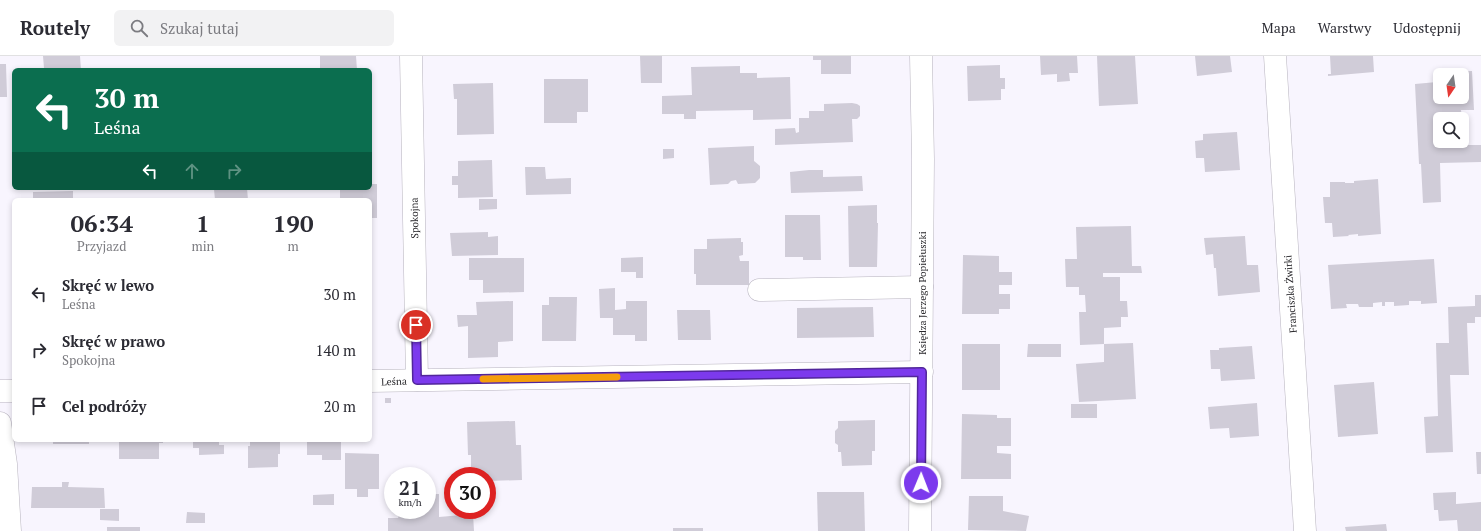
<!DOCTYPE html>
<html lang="pl">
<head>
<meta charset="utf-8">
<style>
  :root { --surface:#fff; --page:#f2f2f3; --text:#2b2b33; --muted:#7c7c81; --line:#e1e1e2 }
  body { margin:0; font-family:"PT Serif",serif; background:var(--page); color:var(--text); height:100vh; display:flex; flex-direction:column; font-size:15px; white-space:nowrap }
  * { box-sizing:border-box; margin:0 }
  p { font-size:13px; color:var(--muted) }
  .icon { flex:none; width:22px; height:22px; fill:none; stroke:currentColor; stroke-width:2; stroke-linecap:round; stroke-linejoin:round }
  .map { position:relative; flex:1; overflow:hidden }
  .details { position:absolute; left:12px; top:142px; width:360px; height:244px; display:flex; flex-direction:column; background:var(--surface); border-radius:6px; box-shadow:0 2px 6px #0003 }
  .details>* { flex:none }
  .guide { position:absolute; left:12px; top:12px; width:360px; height:122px; border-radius:6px; box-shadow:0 2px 6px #0003; background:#0b6e4f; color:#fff; overflow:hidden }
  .needle { width:26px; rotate:193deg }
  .buttons { position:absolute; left:1433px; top:12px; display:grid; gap:8px }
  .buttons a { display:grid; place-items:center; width:36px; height:36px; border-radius:6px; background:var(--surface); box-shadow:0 2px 6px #0003; font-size:20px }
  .speed { position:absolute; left:384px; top:411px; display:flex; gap:8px; font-size:20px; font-weight:700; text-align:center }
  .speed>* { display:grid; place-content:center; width:52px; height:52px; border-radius:50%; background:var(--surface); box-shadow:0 2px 6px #0003; line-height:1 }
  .speed small { font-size:10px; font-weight:400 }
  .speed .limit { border:6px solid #d22; background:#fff; color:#111 }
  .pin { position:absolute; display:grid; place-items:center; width:34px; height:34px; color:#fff; margin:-17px; border:2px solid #fff; border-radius:50%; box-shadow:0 1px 4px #0007 }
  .me { position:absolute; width:44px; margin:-22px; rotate:1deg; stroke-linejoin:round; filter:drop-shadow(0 0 3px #0008) }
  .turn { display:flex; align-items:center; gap:14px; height:84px; padding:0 16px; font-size:18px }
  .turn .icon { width:52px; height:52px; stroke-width:2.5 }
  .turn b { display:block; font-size:28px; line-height:34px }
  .lanes { display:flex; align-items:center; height:38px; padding:0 16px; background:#0003; justify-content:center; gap:20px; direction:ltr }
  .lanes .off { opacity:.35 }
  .eta { display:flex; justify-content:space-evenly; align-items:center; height:68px; text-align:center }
  .eta b { font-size:24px; font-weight:600; line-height:28px }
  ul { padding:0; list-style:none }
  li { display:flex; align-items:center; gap:12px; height:56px; padding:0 16px }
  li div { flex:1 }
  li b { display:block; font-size:15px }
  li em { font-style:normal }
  header { display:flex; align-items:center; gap:24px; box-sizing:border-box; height:56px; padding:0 20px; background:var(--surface); border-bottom:1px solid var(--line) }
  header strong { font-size:19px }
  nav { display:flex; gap:22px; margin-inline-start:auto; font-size:14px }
  .search { width:280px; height:36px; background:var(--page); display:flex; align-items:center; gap:10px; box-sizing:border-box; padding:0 14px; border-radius:6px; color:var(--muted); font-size:15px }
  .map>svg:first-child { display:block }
  .building { fill:#d0ccd8; fill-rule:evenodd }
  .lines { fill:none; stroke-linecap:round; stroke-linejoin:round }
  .minor-casing { stroke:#b7b3be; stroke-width:23 }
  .minor { stroke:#fff; stroke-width:22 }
  .route-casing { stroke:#51269a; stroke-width:10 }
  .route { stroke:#7c3aed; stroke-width:7 }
  .slow { stroke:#f59e0b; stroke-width:7 }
  .labels { text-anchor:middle; stroke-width:3; stroke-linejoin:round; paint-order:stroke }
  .street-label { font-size:10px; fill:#27262a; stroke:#fff }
</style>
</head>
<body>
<header>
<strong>Routely</strong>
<div class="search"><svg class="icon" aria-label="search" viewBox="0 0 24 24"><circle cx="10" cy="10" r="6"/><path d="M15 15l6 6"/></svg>Szukaj tutaj</div>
<nav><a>Mapa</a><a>Warstwy</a><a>Udostępnij</a></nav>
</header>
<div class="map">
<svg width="1481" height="475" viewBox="0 0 1481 475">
  <rect width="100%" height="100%" fill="#f8f5fe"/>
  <g class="building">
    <polygon points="43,0 80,0 81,14 35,14 35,12 44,12"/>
    <polygon points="320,0 356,0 357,14 320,14"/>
    <polygon points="640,0 662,0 662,27 641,27"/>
    <polygon points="813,0 851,0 851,18 821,18 821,4 813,4"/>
    <polygon points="1040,0 1077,0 1078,17 1069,17 1070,25 1057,26 1057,18 1041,19"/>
    <polygon points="1097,0 1135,0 1138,48 1099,50"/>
    <polygon points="1195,0 1230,0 1232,16 1197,20"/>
    <polygon points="1330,0 1373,0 1374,16 1328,20 1328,18 1331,18"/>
    <polygon points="0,8 6,8 7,41 0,41"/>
    <polygon points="1000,9 1000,22 1005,22 1005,33 1001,33 1001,44 968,45 967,10"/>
    <polygon points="740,10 740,17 757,17 757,22 790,21 791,63 753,64 753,54 696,55 696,63 684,63 684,58 662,58 662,40 692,39 691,11"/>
    <path d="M 1472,15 L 1474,54 L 1461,54 L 1462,63 L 1440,63 L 1440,85 L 1463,85 L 1463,89 L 1481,89 L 1481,106 L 1440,107 L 1441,146 L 1423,147 L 1421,108 L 1419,108 L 1415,28 L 1437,26 L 1436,16 ZM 1440,19 L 1462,19 L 1462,41 L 1440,41 Z"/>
    <polygon points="544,23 588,23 588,56 577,56 577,67 544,67"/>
    <polygon points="493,27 494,78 457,79 457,43 454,43 453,28"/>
    <polygon points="852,47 857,48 860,50 860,60 857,63 852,63 853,86 775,89 775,73 795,72 796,77 799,76 799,62 809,62 809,55 824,55 824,48"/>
    <polygon points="1237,76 1240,114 1205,116 1204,102 1196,102 1195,85 1203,84 1203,78"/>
    <polygon points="754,90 754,105 760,110 760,122 755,127 738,128 736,124 731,125 728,128 710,129 708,92"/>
    <polygon points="663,93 674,93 674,102 663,103"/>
    <polygon points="492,104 493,141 458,142 458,129 452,129 452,120 458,120 458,105"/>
    <polygon points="525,111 545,111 546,123 571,122 571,138 526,139"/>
    <polygon points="809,114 823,114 823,121 862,120 863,135 791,137 790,116"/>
    <polygon points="1378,123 1381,178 1358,180 1358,178 1348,179 1349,180 1333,181 1332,167 1325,167 1323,141 1330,141 1330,126 1345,126 1345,127 1354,127 1354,125"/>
    <polygon points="370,128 377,128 377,162 370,162 370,144 340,144 340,132 370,132"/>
    <polygon points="247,132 248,144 215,144 214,133"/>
    <polygon points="73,135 73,144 33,144 33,136"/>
    <polygon points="479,143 497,143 497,153 479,154"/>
    <polygon points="877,149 877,167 878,167 877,211 849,211 848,150"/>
    <polygon points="785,159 820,159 821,204 803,204 803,201 785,201"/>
    <polygon points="1131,170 1132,210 1141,210 1142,217 1103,217 1103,221 1120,221 1120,245 1127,245 1128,261 1121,261 1121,271 1104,272 1104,288 1080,289 1079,256 1086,256 1085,239 1079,239 1079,231 1066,231 1065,203 1077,203 1076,171"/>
    <polygon points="488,176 488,181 498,180 498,199 452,200 450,177"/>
    <polygon points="1245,180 1247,209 1258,209 1260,236 1218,240 1216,212 1214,212 1213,198 1206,199 1204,182"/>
    <polygon points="741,182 741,186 743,186 743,199 739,200 740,205 749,205 749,229 696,229 696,218 694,218 694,193 707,193 707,183"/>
    <polygon points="963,199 999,200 999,216 1012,216 1012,229 999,229 999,238 1010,238 1010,253 999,253 999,258 962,258"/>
    <polygon points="643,201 643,222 636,222 636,216 621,216 621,202"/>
    <polygon points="469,202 524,202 524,236 483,237 483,224 469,224"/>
    <polygon points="1434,203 1437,247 1421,248 1421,245 1409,245 1409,249 1394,250 1394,246 1385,246 1385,250 1382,250 1382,246 1373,247 1373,251 1359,251 1358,248 1346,248 1347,252 1331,253 1328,209"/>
    <polygon points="615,232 615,254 626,253 626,245 647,245 647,285 635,285 635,279 613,279 613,262 600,262 599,233"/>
    <polygon points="1475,239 1481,239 1481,261 1475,261 1475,267 1467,267 1469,319 1450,319 1453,396 1426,397 1424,361 1438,360 1436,287 1449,287 1448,251 1475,250"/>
    <polygon points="549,241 577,241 576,285 542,285 542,249 549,249"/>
    <polygon points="513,245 513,285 498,286 498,301 468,302 468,270 458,271 457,259 477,259 476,246"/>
    <polygon points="873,251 874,281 797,282 797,252"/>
    <polygon points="677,254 710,254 711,284 678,284"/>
    <polygon points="1133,287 1136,343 1079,346 1076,308 1104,306 1104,288"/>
    <rect x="962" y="288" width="38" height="46"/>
    <polygon points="1028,288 1061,288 1061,301 1027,301"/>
    <polygon points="1252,290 1255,323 1221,325 1220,313 1211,313 1210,294 1219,294 1219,292"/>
    <polygon points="1374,326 1378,378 1338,381 1334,329"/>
    <rect x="385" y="342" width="6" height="5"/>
    <polygon points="1257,347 1259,380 1230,382 1229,372 1210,373 1208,351"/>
    <rect x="1071" y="348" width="26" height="14"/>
    <polygon points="962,358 997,359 997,362 1011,362 1011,390 997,390 997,397 1011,398 1011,423 961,423"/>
    <polygon points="875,364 875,395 872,395 872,409 842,410 841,396 838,396 838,389 835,387 835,375 838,372 838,365"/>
    <polygon points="515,365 516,389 521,389 522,424 487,425 487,420 477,420 476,411 471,411 471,399 468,399 467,366"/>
    <rect x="53" y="384" width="36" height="4"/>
    <polygon points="121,384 163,384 163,387 159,387 159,403 119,403 119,386 121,386"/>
    <polygon points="193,384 219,384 219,389 224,389 224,398 199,399 199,392 193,392"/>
    <polygon points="250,384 280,384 280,398 278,398 278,411 248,412 248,390 250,390"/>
    <polygon points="307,384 341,384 341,404 322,404 322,399 307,399"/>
    <polygon points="1476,396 1481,396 1481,418 1477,418"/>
    <polygon points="345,397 379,398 379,433 368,433 368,441 357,441 357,433 345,433"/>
    <polygon points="62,426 69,426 68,431 104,432 105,452 31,452 32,431 62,431"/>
    <polygon points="817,436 864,436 865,475 818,475"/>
    <polygon points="1456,436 1456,448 1481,446 1481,475 1458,475 1457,464 1439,465 1438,454 1434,454 1433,437"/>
    <polygon points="334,438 334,449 313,449 313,439"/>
    <polygon points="431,438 439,438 439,461 473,458 474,475 388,475 388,462 398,462 400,457 405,454 427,454 427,442"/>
    <polygon points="969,440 1003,440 1003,455 1029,460 1026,475 968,474"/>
    <polygon points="100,453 119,453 119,465 100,464"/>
    <polygon points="187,456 205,457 205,467 186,467"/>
    <polygon points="1386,468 1387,475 1346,475 1345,471"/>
    <rect x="107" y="471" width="33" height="4"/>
    <rect x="673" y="472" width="30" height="3"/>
  </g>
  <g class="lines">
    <g class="minor-casing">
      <g id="minor">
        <polyline points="411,0 417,324"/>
        <polyline points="1275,0 1305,475"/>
        <polyline points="759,234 922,231"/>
        <polyline points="370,325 922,316"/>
        <polyline points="0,335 14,335"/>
        <polyline points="0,367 6,408 10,475"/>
        <polyline points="920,475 923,103 921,0"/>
      </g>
    </g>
    <use href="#minor" class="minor"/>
  </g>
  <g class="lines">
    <g class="route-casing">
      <polyline id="route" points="416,269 417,324 922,316 921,427"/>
    </g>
    <use href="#route" class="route"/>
    <polyline class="slow" points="483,323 617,321"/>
  </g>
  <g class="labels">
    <g class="street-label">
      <text transform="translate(414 162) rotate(-91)" y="4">Spokojna</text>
      <text transform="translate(922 237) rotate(-90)" y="4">Księdza Jerzego Popiełuszki</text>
      <text transform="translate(1290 238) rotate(-94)" y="4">Franciszka Żwirki</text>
      <text transform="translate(394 325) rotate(-2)" y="4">Leśna</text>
    </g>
  </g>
</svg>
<div class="buttons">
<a><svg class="needle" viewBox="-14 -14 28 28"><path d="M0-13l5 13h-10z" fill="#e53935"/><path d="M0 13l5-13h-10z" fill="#7c7c81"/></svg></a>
<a><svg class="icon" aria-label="search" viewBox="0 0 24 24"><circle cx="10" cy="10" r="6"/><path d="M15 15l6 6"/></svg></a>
</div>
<div class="speed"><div>21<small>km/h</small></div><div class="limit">30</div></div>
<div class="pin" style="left:416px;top:269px;background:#d93025"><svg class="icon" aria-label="arrive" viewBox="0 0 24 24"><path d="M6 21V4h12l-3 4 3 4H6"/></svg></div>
<svg class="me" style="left:921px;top:427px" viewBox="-20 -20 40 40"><circle r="17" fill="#7c3aed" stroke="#fff" stroke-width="3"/><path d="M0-11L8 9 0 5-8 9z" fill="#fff"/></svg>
<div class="guide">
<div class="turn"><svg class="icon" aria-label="left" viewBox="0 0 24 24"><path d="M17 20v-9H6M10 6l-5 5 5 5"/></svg><div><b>30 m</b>Leśna</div></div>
<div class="lanes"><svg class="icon" aria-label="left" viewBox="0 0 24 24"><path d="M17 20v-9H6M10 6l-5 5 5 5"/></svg><svg class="icon off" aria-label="ahead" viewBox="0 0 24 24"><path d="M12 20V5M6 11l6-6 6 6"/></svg><svg class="icon off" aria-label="right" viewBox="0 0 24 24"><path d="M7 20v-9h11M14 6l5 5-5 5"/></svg></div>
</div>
<section class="details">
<div class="eta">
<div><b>06:34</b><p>Przyjazd</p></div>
<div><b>1</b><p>min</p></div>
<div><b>190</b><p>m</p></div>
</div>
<ul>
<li><svg class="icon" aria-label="left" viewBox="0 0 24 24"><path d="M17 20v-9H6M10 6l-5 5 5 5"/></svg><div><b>Skręć w lewo</b><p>Leśna</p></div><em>30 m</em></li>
<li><svg class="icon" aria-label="right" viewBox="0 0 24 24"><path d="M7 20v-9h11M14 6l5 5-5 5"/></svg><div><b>Skręć w prawo</b><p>Spokojna</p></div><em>140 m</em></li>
<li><svg class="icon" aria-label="arrive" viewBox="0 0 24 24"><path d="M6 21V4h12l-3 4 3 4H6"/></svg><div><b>Cel podróży</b></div><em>20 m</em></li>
</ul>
</section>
</div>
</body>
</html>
